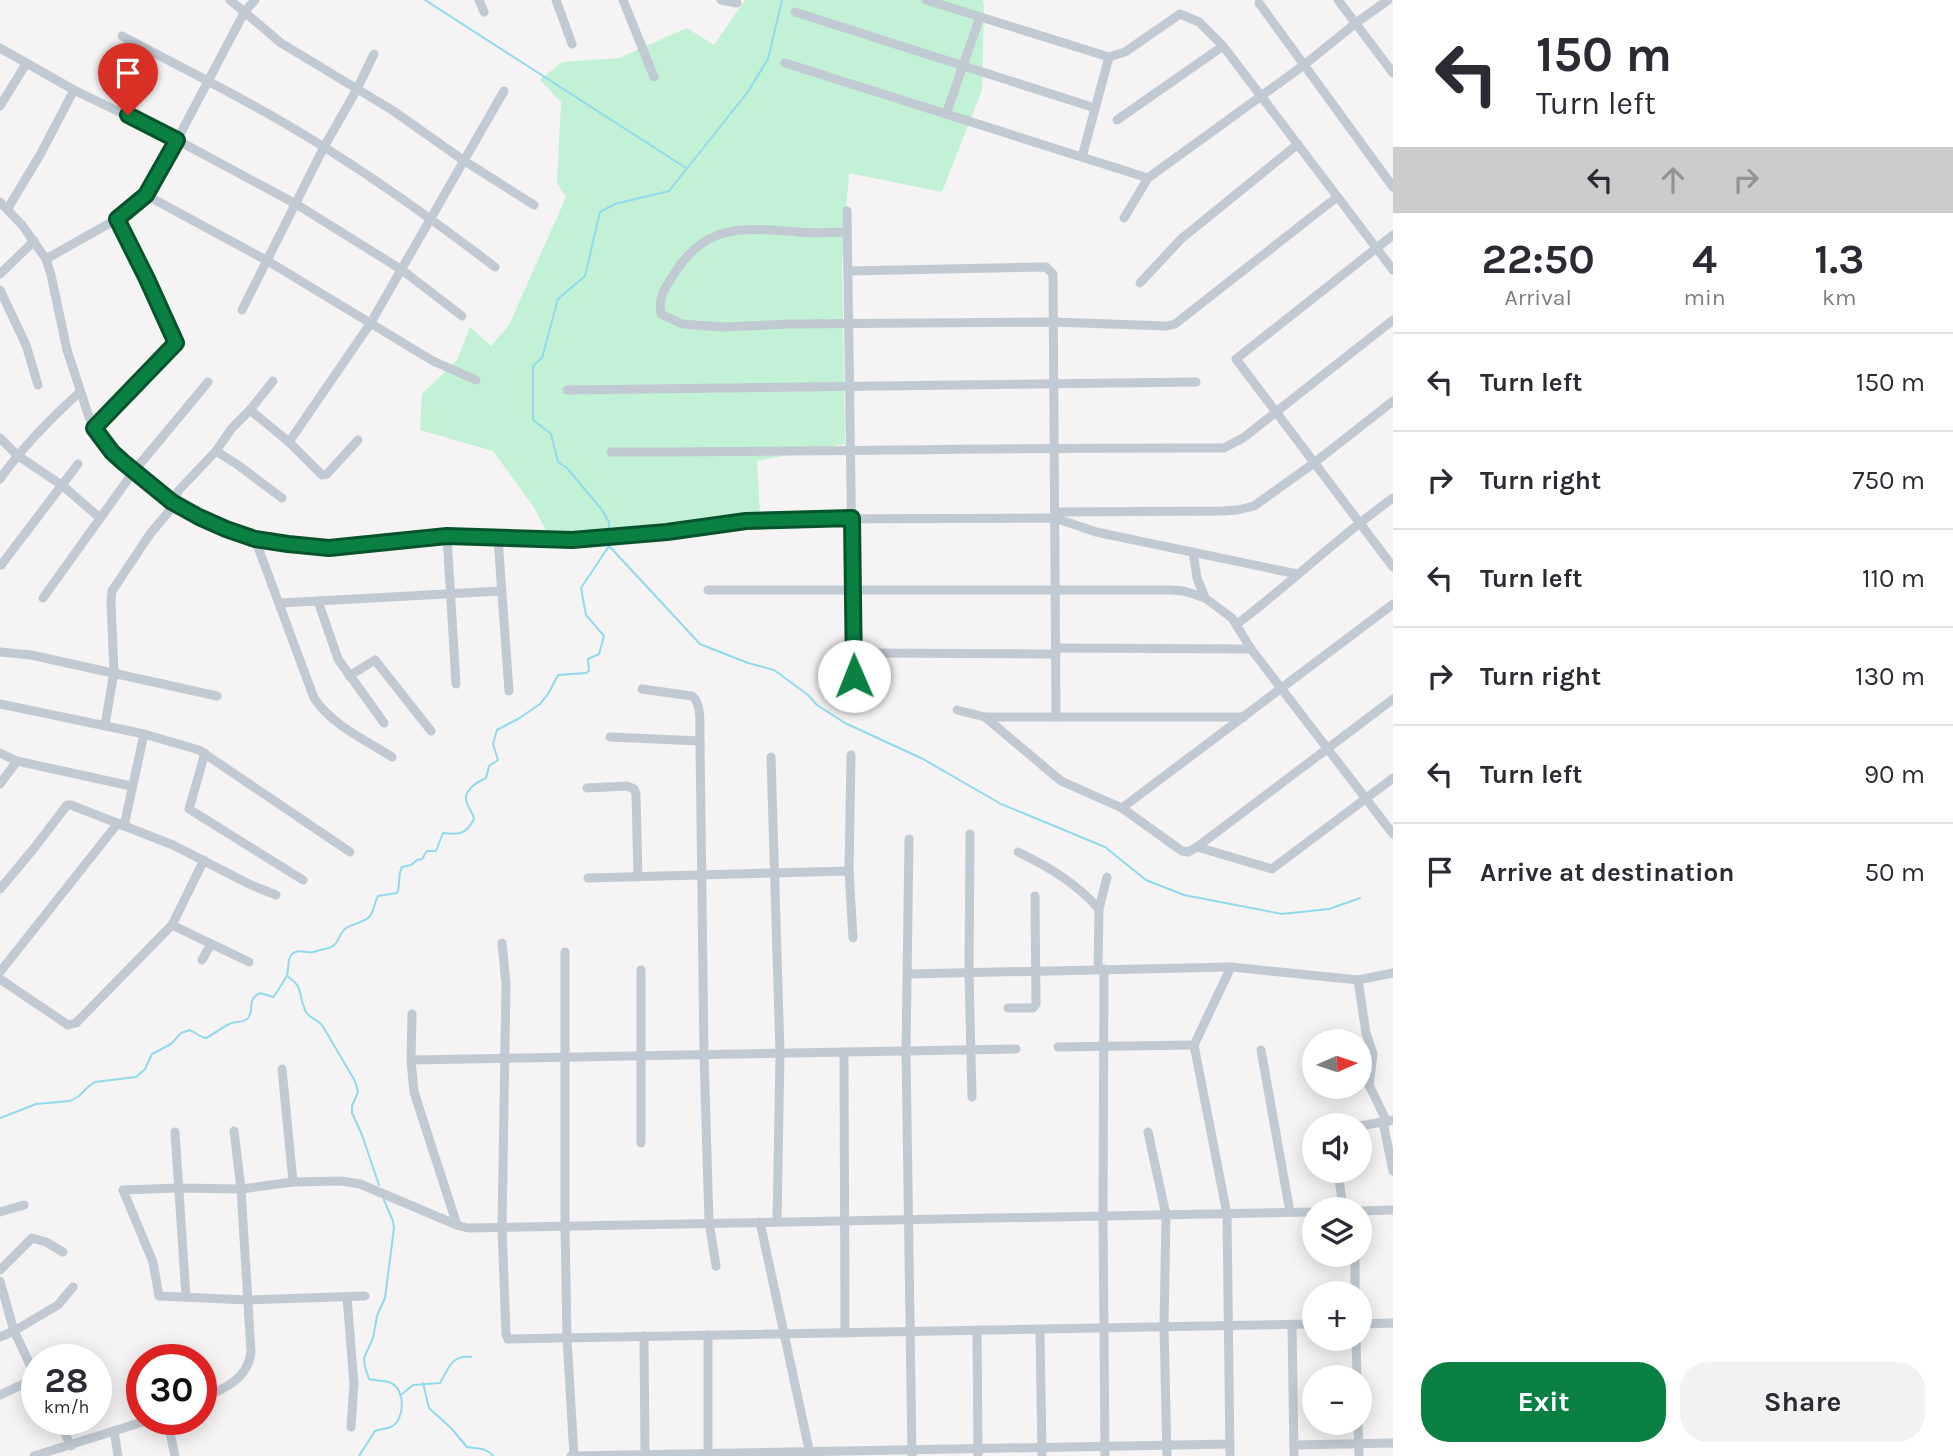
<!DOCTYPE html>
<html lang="en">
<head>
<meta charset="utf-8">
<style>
  :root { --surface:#fff; --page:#f2f2f3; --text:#2b2b33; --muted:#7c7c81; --line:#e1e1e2; --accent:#0b8043 }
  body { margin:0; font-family:Karla,sans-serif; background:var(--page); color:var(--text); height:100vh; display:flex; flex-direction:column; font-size:26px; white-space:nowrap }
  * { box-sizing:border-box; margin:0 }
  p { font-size:23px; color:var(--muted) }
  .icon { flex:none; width:38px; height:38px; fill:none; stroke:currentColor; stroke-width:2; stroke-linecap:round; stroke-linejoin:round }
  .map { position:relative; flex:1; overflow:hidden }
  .side { display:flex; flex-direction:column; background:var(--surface); width:560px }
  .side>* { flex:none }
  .banner { background:#fff; color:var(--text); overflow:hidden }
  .needle { width:46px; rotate:87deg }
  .fabs { position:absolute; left:1302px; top:1029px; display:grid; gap:14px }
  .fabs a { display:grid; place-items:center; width:70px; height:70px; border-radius:50%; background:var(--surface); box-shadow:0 4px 18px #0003; font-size:35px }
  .speed { position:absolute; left:21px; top:1344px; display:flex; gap:14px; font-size:35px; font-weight:700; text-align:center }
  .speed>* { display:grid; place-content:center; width:91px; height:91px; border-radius:50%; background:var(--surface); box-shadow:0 4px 18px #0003; line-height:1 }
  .speed small { font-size:18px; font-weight:400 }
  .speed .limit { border:10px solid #d22; background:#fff; color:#111 }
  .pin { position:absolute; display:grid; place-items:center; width:60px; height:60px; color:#fff; margin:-72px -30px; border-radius:50% 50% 50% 0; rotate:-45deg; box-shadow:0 0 7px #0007 }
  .pin .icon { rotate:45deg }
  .me { position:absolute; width:77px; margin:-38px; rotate:359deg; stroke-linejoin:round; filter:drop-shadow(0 0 5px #0008) }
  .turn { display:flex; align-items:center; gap:24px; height:147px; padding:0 28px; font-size:32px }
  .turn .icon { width:91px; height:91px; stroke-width:2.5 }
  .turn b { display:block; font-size:49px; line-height:60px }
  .lanes { display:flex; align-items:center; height:66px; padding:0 28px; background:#0003; justify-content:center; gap:35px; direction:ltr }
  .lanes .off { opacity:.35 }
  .eta { display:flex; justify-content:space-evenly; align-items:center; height:119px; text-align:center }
  .eta b { font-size:42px; font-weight:700; line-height:49px }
  .cta { display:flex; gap:14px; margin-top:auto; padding:14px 28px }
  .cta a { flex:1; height:80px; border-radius:28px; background:var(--accent); color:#fff; font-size:28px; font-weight:700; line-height:80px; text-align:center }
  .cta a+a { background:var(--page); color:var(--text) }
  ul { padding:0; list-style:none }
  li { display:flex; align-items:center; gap:21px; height:98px; padding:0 28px; border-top:2px solid var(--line) }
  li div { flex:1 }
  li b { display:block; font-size:26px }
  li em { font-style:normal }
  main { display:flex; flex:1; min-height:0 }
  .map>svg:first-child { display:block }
  .green { fill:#c3f1d5 }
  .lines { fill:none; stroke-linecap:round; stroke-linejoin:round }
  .stream { stroke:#90daee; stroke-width:2 }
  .minor { stroke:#c1cad2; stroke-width:9 }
  .route-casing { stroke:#07532c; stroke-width:18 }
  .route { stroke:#0b8043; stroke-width:12 }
</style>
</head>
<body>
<main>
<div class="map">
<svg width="1393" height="1456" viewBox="0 0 1393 1456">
  <rect width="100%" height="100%" fill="#f5f3f3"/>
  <polygon class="green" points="745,0 983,0 984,7 982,90 942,192 849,173 842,263 845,444 757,461 760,515 642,533 550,538 533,506 493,451 420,430 422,394 457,360 470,327 491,346 509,325 566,197 557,183 561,102 540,80 562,62 619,58 687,28 714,45"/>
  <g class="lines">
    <g class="stream">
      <polyline points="425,0 686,168"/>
      <polyline points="609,533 609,522 602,510 567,468 558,462 551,434 533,420 533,366 542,358 558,299 585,276 600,212 615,204 669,191 747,93 768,59 782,0"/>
      <polyline points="610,547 700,644 748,663 774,670 808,695 817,705 845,723 923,759 1001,804 1105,847 1146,880 1184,895 1282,914 1329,909 1360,898"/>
      <path d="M 287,976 C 304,987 298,994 305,1010 C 308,1018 317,1019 322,1025 L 355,1081 L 358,1092 L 352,1106 L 352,1113 L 362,1135 L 379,1185"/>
      <path d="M 0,1118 L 36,1104 L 70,1101 L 79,1096 L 89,1086 L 95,1082 L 136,1077 L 145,1069 L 152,1054 L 171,1044 L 181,1033 L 190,1030 L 202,1037 L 206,1038 C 212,1035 227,1024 232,1023 C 237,1021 244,1023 248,1018 C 255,1008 246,1000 260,993 L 273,997 C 275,996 287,976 287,975 C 289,969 287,958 292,954 C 299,948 306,954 313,952 C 319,950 323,949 329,948 C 340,944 338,934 346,928 C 354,923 364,923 370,916 C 375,909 374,902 378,896 L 397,893 C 401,885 397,876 402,867 L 411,865 L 417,860 L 422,859 L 427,851 L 436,851 L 443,833 C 458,835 466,835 474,819 C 473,812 469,810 467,803 C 462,791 477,782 486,778 L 489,766 L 498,760 L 493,744 L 497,730 L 518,719 L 540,704 L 548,694 L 558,675 L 586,673 L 589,671 L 588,659 L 599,654 L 604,636 L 586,615 L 581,588 L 609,546 L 609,542"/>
      <path d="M 423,1383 L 429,1408 L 451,1428 L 467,1447 C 475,1449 487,1447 493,1456"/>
      <path d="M 402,1394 L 413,1385 L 440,1383 C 448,1370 451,1354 471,1357"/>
      <path d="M 359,1456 L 375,1431 C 380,1429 386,1429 391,1427 C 405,1420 406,1390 391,1383 C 385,1380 376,1381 369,1379 L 365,1367 L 364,1358 L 373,1338 L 377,1316 L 385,1298 L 394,1228 L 393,1221 L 384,1200"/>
    </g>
    <g class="minor">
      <polyline points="230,0 281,43 392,110 463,160 534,205"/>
      <polyline points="479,0 484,12"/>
      <polyline points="556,0 572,44"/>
      <polyline points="623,0 654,77"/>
      <polyline points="721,0 737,3"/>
      <polyline points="926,0 1109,57 1125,52 1180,14 1199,22 1223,46 1393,270"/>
      <polyline points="1338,0 1393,73"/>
      <polyline points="1259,3 1393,187"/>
      <polyline points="795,12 1095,108"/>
      <path d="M 122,36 C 190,72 259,106 324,147 C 383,184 440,225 495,267"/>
      <polyline points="0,48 74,90 177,140 296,204 402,270 462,316"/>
      <polyline points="785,63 1148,178"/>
      <polyline points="0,106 26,64"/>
      <polyline points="946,114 980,17"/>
      <polyline points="1117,120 1223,46"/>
      <polyline points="1082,157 1109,57"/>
      <polyline points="146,195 266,260 433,361 476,380"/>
      <polyline points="0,202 22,225 46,259 51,275 67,350 89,417 94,428 102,440 123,462 172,502 199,518 255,539 329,548 447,536 547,541 588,540 667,532 746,521 798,519 1055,518 1096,532 1297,574"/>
      <polyline points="8,208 40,155 74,90"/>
      <polyline points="847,211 854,699"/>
      <polyline points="1124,218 1148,178 1304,65 1356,23 1388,0"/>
      <path d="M 847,232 C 831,232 814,234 798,232 C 745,228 706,222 674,274 C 665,288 658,296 661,314 L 682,324 L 722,327 L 791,324 L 1053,322 L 1167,326 L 1175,324 L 1184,317 L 1337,197"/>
      <polyline points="1393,235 1236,359 1393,567"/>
      <polyline points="46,259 117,219 146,195 177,140 245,11 255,0"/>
      <polyline points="848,271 1046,267 1053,274 1056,717"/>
      <polyline points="0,274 34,241"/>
      <polyline points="1140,283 1181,239 1298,144"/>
      <polyline points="0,290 26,345 38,385"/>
      <polyline points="242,310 324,147 357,89 374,54"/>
      <polyline points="567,390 1196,382"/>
      <polyline points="250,410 289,442 322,475 327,474 358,440"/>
      <polyline points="94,428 176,343 147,279 117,219"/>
      <polyline points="0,438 17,455 63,486 100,518"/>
      <polyline points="289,442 370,324 504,91"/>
      <polyline points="216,451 238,465 282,498"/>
      <path d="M 611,452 C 816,452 1020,447 1224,448 L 1243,438 L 1393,320"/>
      <path d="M 0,479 C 23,446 50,419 80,392"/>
      <polyline points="1055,512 1222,511 1238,510 1254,506 1314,463 1393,401"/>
      <polyline points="447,536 456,684"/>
      <polyline points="498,538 509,691"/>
      <path d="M 255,539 L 314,698 C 332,725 365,740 392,757"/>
      <polyline points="1193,552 1197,578 1205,598 1232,618 1251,649 1393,834"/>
      <polyline points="1,565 78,464"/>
      <polyline points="708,590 1170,590 1184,591 1205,598"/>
      <polyline points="43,598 134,471 208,382"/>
      <polyline points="318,601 338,659 384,723"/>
      <polyline points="280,603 501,591"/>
      <path d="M 1237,624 C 1290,584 1338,537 1393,498"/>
      <polyline points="1056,648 1251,649"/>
      <polyline points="0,652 31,655 217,696"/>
      <polyline points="854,653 1056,654"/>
      <polyline points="349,676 375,660 431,731"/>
      <path d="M 642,689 L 692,696 C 703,705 699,727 700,741"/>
      <polyline points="0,704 144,734 199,750 350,852"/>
      <polyline points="957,710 985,717 1244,717"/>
      <polyline points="985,717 1061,781 1122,808 1182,851 1188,852 1197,847 1393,699"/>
      <polyline points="105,725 114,672 111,602 112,591 150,534 170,510 172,502 179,490 216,451 232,428 250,410 273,381"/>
      <polyline points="610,737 700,741 704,1055 709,1222 716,1266"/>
      <polyline points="0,753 17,761 131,786"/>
      <polyline points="205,753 189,809 303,880"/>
      <polyline points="851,755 849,871 853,938"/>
      <polyline points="771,757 780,1053 777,1222"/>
      <polyline points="0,784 17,761"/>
      <polyline points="587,788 627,786 634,789 636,794 638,877"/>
      <polyline points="1122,808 1393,604"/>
      <polyline points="124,826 144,734"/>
      <polyline points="970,834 969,973 972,1097"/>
      <polyline points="909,839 906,1051 912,1456"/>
      <polyline points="1197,847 1272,869 1393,778"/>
      <path d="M 1018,852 C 1049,867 1076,883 1099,909"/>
      <polyline points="588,878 849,871"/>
      <polyline points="0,889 35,847 67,805 71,805 173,845 249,884 276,895"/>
      <polyline points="172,925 249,962"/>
      <polyline points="502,943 506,984 502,1227 506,1334 508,1339 1314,1324"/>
      <polyline points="565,952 565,1226 567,1338 574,1456"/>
      <polyline points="202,960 211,944"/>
      <polyline points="1098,969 1099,909 1107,877"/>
      <polyline points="1104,969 1103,1216 1105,1456"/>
      <polyline points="0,972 118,823"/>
      <polyline points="908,974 1231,967 1358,980 1393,973"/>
      <polyline points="0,979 68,1025 76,1023 172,925 204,860"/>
      <polyline points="1358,980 1366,1033 1373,1054 1369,1085 1387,1122"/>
      <polyline points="1008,1008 1033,1008 1036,1004 1035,896"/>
      <polyline points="412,1014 411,1060 414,1092 457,1225 468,1228 1314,1212"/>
      <polyline points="1058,1047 1194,1045"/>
      <polyline points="1261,1050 1290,1212"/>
      <polyline points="844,1052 845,1333"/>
      <polyline points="411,1060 1016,1049"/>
      <polyline points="282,1069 293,1182"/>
      <polyline points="1383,1122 1393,1171"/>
      <polyline points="1360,1126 1393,1120"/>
      <polyline points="175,1132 186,1296"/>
      <polyline points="1148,1132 1166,1215 1164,1327 1167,1456"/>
      <polyline points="641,1143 641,970"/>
      <polyline points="1338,1171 1343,1209"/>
      <polyline points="1360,1211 1393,1210"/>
      <polyline points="0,1212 24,1205"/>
      <polyline points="760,1222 810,1454"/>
      <polyline points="1355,1255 1355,1293"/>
      <polyline points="0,1270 32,1238 46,1242 63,1252"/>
      <polyline points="0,1281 14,1331 37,1379"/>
      <polyline points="365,1296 248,1300 159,1296 153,1262 123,1190 178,1188 241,1189 293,1182 341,1181 360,1184 457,1225"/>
      <polyline points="347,1297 354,1384 351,1427"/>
      <polyline points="1360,1324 1393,1323"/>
      <polyline points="1292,1325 1294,1456"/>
      <polyline points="1040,1329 1042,1456"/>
      <polyline points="977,1330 978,1456"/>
      <polyline points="708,1335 708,1456"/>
      <polyline points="644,1336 645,1456"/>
      <polyline points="0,1337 14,1331 58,1305 73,1287"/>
      <polyline points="1356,1339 1357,1377"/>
      <polyline points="0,1395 36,1378"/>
      <path d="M 201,1399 C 224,1389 248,1379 251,1352 L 241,1189 L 234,1131"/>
      <polyline points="58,1419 71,1446"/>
      <polyline points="167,1419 175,1456"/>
      <polyline points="1358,1423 1359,1456"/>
      <polyline points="114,1431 118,1456"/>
      <polyline points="1294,1445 1393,1443"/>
      <polyline points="34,1456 152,1419"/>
      <polyline points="571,1456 1230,1444"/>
      <polyline points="1230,1456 1227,1214 1194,1045 1231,967"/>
    </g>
  </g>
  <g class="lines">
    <g class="route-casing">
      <polyline id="route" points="128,115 177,140 146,195 117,219 147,279 176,343 94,428 112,452 123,462 172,502 199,517 226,529 255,539 288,544 329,548 447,536 572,540 667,532 746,521 852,518 854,676"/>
    </g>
    <use href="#route" class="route"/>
  </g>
</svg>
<div class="fabs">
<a><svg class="needle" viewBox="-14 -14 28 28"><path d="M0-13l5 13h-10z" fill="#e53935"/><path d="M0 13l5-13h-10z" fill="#7c7c81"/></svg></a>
<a><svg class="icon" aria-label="sound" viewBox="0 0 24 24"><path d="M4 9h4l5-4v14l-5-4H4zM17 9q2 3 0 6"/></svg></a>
<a><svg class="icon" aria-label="layers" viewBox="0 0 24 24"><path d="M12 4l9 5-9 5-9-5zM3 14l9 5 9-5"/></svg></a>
<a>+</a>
<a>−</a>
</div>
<div class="speed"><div>28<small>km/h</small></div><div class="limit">30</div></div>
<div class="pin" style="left:128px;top:115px;background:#d93025"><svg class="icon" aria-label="arrive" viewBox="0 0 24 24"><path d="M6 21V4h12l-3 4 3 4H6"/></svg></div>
<svg class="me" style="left:854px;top:676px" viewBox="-20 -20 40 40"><circle r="19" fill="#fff"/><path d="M0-13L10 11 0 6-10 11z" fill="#0b8043"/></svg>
</div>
<section class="side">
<div class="banner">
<div class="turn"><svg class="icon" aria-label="left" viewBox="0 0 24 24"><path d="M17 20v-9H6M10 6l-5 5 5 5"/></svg><div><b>150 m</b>Turn left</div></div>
<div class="lanes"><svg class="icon" aria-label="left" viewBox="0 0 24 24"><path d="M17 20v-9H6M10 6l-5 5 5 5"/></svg><svg class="icon off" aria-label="ahead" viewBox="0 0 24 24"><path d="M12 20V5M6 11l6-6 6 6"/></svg><svg class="icon off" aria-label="right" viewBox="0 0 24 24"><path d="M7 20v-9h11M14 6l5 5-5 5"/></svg></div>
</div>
<div class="eta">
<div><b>22:50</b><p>Arrival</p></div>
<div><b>4</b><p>min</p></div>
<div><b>1.3</b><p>km</p></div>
</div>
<ul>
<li><svg class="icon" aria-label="left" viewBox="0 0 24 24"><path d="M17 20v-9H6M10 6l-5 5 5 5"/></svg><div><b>Turn left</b></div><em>150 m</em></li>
<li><svg class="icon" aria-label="right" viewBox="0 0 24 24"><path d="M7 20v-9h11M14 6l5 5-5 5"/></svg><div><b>Turn right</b></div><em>750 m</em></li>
<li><svg class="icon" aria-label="left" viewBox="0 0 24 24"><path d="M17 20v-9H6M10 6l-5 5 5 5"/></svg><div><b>Turn left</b></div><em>110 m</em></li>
<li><svg class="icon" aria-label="right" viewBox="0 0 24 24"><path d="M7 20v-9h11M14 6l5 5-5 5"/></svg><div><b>Turn right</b></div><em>130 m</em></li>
<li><svg class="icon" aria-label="left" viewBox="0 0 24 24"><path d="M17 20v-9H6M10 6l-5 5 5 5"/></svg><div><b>Turn left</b></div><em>90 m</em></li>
<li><svg class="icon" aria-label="arrive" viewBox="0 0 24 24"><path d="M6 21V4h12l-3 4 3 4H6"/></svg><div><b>Arrive at destination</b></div><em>50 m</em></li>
</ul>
<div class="cta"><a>Exit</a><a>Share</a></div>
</section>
</main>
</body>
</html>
